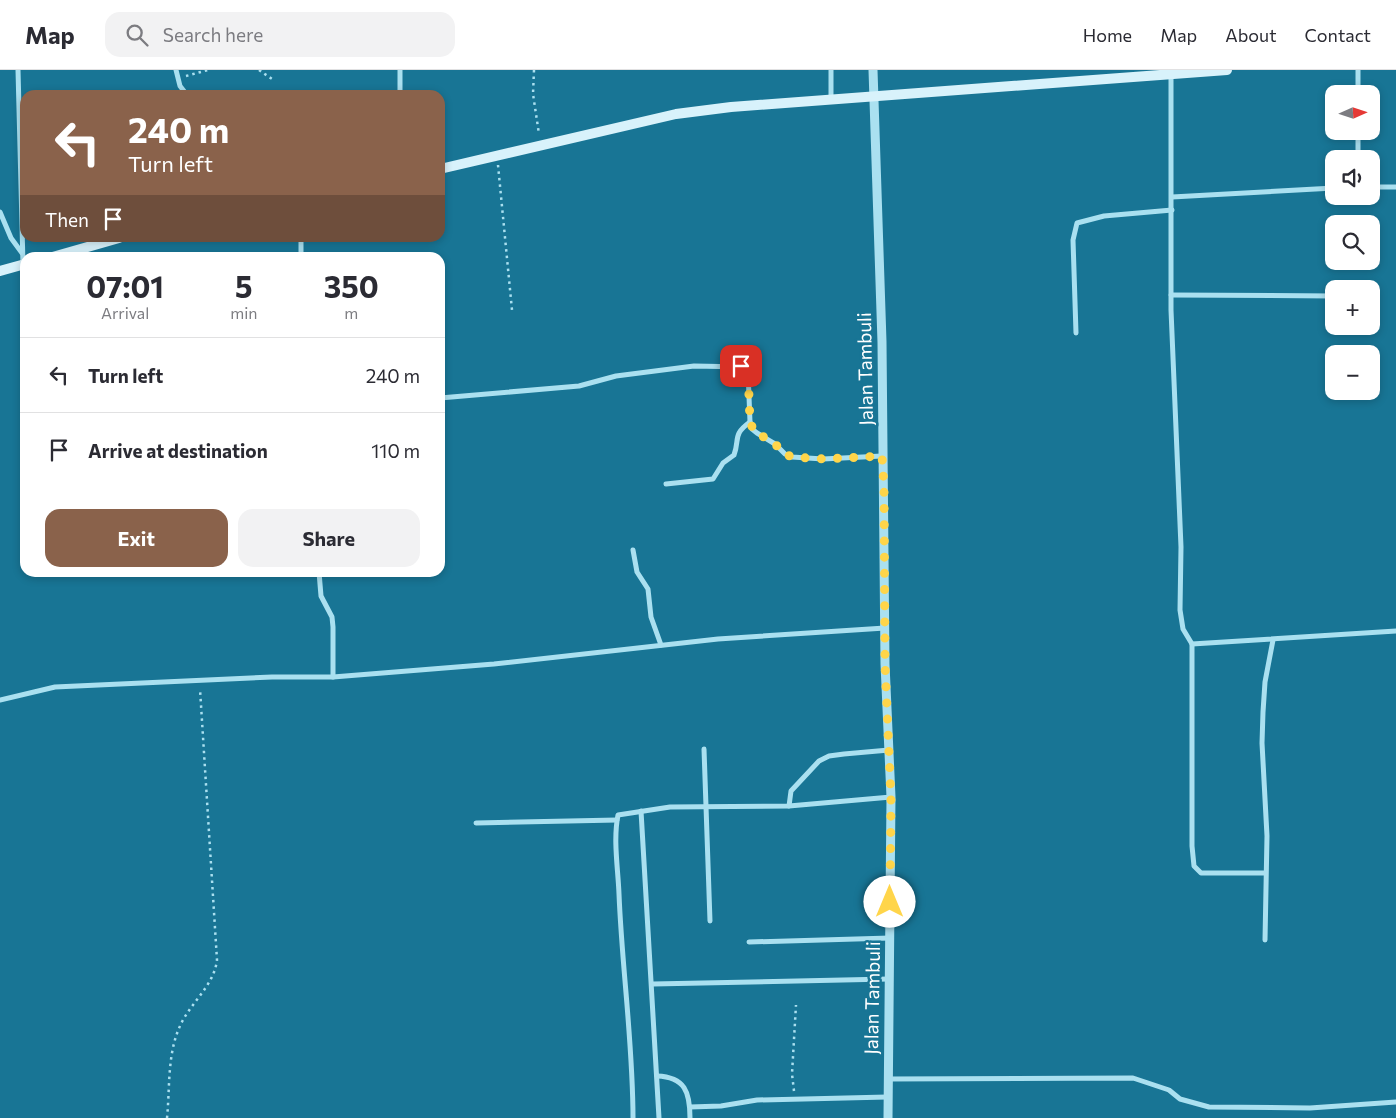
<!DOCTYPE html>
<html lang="en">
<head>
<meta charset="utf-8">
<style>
  :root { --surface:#fff; --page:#f2f2f3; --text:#2b2b33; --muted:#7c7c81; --line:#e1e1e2; --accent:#8a624b }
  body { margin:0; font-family:Commissioner,sans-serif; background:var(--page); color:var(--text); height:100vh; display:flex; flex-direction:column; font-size:19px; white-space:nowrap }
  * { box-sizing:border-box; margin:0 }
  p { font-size:16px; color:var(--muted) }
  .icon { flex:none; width:28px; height:28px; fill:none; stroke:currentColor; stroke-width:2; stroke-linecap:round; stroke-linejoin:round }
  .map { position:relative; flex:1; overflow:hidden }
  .details { position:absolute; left:20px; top:182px; width:425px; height:325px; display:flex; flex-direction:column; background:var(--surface); border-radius:15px; box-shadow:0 2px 8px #0003 }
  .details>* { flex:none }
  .top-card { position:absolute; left:20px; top:20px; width:425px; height:152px; border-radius:15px; box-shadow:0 2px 8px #0003; background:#8a624b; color:#fff; overflow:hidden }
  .needle { width:32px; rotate:87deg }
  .tools { position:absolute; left:1325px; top:15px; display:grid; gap:10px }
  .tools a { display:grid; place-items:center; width:55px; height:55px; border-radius:10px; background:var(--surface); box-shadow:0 2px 8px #0003; font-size:25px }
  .pin { position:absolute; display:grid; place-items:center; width:42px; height:42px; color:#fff; margin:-21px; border-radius:10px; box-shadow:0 2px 8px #0006 }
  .me { position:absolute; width:55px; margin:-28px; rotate:0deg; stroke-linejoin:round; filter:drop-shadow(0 0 4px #0008) }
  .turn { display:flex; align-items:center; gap:18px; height:105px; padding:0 25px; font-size:22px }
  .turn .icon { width:65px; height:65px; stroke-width:2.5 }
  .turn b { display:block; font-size:35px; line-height:42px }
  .then { display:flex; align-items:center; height:48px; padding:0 25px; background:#0003; gap:10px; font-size:19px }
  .eta { display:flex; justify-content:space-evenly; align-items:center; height:85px; text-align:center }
  .eta b { font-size:30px; font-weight:700; line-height:35px }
  .cta { display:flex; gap:10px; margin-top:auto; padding:10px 25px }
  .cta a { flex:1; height:58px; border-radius:15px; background:var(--accent); color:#fff; font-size:20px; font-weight:700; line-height:58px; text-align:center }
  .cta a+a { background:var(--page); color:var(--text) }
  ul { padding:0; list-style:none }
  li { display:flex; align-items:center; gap:15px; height:75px; padding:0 25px; border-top:1px solid var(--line) }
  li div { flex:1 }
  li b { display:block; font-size:19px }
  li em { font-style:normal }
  header { display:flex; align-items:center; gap:30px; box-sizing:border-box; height:70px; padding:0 25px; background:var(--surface); border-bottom:1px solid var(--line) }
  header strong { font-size:24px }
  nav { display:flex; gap:28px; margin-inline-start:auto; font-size:18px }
  .search { width:350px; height:45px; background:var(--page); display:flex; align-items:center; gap:12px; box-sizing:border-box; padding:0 18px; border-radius:15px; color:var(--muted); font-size:19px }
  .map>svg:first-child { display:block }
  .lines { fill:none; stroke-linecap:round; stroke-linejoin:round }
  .path { stroke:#aae0f0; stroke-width:2.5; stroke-dasharray:2.5 4; stroke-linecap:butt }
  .minor { stroke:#aae0f0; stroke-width:5 }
  .tertiary { stroke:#aae0f0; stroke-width:9 }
  .secondary { stroke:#d8f2fb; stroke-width:10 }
  .route { stroke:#ffd54a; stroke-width:9; stroke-dasharray:0 16.2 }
  .labels { text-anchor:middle; stroke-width:5; stroke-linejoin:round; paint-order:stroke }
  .street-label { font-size:19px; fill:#fff; stroke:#187595 }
</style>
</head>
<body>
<header>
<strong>Map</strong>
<div class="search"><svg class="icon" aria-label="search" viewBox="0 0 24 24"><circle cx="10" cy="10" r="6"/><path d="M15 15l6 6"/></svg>Search here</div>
<nav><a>Home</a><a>Map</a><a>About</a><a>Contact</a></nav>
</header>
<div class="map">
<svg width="1396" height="1048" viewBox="0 0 1396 1048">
  <rect width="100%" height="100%" fill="#187595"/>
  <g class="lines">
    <g class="path">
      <polyline points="259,0 272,9"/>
      <polyline points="534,0 533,24 539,64"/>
      <polyline points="186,6 208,0"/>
      <polyline points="498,95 512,240"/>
      <polyline points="794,1021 792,1004 796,935"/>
      <path d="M 167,1048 C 170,1019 167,984 180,956 C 190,933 214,916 217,890 L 200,619"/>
    </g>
    <g class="minor">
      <polyline points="18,0 23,194"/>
      <polyline points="176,0 180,16 187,25"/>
      <polyline points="1358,0 1358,24"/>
      <polyline points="1171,4 1171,240 1181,477 1180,540 1183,559 1192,574 1396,561"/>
      <polyline points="400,25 400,0"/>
      <polyline points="831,29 831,0"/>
      <polyline points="1358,89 1358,61"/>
      <polyline points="1371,117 1396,117"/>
      <polyline points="1172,127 1334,118"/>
      <polyline points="0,142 11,168 22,183"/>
      <polyline points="301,168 301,188"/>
      <polyline points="1171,225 1334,226"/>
      <polyline points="1076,263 1073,170 1077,153 1104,146 1172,140"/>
      <polyline points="440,328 579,316 616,306 694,296 745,297 748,301 750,352 752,359 757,363 775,374 785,384 792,387 823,389 882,386"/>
      <path d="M 666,414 L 713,409 L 723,393 L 734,385 C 740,369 732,365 750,352"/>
      <polyline points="633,480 637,502 648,519 651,547 661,575"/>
      <polyline points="319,502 321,526 332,547 333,557 333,607"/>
      <polyline points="1192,574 1192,776 1194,796 1201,803 1265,803"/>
      <polyline points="0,630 55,617 272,607 333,607 494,594 718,569 885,558"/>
      <polyline points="704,679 710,851"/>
      <polyline points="789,736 891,727"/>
      <polyline points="641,741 659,1048"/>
      <polyline points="476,753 617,750"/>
      <polyline points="1265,870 1267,766 1262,673 1263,642 1265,612 1273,570"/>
      <polyline points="749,872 890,868"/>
      <polyline points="653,914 889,909"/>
      <path d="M 657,1006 C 685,1007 690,1022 690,1048"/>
      <polyline points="888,1009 1133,1008 1169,1020 1180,1029 1209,1037 1310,1038 1396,1032"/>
      <polyline points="690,1037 721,1036 757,1030 887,1027"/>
      <path d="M 633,1048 C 633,973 622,899 619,824 C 618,798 613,770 618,745 L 670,737 L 789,736 L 791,721 L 819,691 L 829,686 L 844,684 L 889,680"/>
    </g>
    <polyline class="tertiary" points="873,0 882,272 885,594 891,727 888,1048"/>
    <g class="secondary">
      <polyline points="440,99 676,44 731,37 1227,0"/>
      <polyline points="49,188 119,168"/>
      <polyline points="0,201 25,194"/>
    </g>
  </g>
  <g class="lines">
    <polyline class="route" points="741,296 745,297 748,301 750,352 754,361 775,374 785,384 792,387 824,389 882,386 884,416 885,594 891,728 890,832"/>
  </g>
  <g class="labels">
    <g class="street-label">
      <text transform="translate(865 299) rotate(-91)" y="7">Jalan Tambuli</text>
      <text transform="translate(872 928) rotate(-89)" y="7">Jalan Tambuli</text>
    </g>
  </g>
</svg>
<div class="tools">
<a><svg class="needle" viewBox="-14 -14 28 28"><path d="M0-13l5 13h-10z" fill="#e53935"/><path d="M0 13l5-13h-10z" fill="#7c7c81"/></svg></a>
<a><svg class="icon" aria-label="sound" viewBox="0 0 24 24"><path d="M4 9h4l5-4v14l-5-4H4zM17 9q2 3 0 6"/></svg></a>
<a><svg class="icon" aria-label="search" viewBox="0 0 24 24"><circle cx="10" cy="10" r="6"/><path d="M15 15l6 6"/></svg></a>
<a>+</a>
<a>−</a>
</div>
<div class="pin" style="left:741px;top:296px;background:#d93025"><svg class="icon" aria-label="arrive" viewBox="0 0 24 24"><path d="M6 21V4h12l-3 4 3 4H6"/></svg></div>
<svg class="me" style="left:890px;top:832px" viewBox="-20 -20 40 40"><circle r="19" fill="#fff"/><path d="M0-13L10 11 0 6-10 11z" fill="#ffd54a"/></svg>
<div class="top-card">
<div class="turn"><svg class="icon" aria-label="left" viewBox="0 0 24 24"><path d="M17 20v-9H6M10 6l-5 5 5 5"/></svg><div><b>240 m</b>Turn left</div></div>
<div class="then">Then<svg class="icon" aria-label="arrive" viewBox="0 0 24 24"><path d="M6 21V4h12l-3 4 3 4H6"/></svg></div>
</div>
<section class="details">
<div class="eta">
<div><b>07:01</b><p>Arrival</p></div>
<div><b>5</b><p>min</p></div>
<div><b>350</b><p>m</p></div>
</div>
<ul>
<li><svg class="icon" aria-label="left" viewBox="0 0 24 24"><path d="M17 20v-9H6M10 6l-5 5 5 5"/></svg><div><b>Turn left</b></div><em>240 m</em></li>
<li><svg class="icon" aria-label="arrive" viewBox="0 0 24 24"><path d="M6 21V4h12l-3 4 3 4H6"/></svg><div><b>Arrive at destination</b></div><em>110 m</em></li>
</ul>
<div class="cta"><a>Exit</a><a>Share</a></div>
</section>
</div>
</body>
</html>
